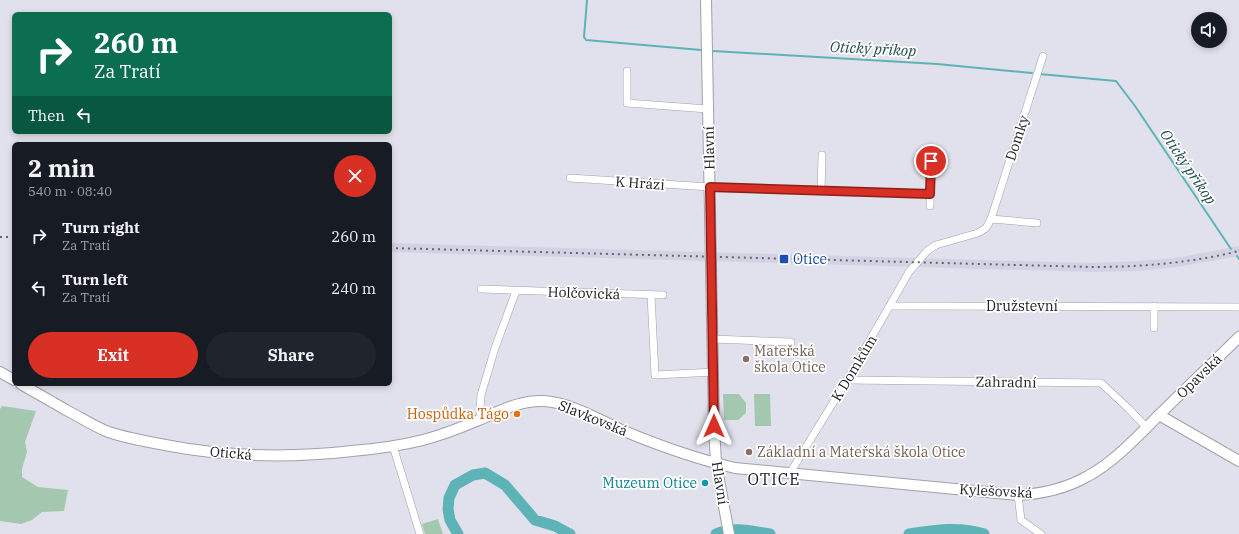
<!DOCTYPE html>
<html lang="en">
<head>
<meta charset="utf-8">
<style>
  :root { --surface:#171b24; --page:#20242c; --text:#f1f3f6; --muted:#9ea1a6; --accent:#d93025 }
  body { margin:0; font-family:"IBM Plex Serif",serif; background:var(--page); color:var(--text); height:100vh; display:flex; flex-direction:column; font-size:15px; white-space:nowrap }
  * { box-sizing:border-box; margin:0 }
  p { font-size:13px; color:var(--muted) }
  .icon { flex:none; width:22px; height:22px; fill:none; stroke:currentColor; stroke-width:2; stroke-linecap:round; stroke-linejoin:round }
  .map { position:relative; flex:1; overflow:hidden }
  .panel { position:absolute; left:12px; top:142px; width:380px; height:244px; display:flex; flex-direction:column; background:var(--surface); border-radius:6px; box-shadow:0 2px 6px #0003 }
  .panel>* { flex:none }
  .banner { position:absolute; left:12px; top:12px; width:380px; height:122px; border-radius:6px; box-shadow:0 2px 6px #0003; background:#0b6e4f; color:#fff; overflow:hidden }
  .controls { position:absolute; left:1191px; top:12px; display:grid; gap:8px }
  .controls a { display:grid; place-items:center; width:36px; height:36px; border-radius:50%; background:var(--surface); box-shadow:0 2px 6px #0003; font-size:20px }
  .pin { position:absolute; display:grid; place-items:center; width:34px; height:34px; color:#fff; margin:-17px; border:2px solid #fff; border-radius:50%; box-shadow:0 1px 4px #0007 }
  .me { position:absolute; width:44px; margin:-22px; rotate:0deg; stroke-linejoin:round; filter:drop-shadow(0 0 3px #0008) }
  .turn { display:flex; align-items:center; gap:14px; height:84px; padding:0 16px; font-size:18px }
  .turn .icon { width:52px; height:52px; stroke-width:2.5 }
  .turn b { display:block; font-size:28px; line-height:34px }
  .then { display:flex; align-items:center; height:38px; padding:0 16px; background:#0003; gap:8px; font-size:15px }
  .round { display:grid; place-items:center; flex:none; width:42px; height:42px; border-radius:21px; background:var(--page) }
  .overview { display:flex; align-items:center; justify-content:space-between; height:68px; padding:0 16px }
  h1 { font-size:24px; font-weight:700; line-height:30px }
  .primary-button { display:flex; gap:8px; margin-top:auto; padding:8px 16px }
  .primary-button a { flex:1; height:46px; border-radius:24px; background:var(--accent); color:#fff; font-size:16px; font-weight:700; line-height:46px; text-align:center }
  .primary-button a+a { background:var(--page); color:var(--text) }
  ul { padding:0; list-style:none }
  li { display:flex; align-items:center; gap:12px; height:52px; padding:0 16px }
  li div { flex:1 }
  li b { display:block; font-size:15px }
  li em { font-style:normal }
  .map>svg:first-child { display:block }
  .built { fill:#d1d3e3 }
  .green { fill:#a4c8af }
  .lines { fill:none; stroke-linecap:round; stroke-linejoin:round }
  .stream { stroke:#5eb3b6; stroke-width:2 }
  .river { stroke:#5eb3b6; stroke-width:11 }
  .street-casing { stroke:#a0a1aa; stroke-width:8 }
  .secondary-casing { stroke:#a0a1aa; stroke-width:12 }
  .street { stroke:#fff; stroke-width:7 }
  .secondary { stroke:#fff; stroke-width:10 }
  .rail { stroke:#65666c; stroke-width:2; stroke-dasharray:2 4; stroke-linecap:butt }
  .route-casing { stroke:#8d1f18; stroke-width:10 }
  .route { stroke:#d93025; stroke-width:7 }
  .transit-dot { fill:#1a4fb4; stroke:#fff; stroke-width:1.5 }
  .education-dot { fill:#8d6e63; stroke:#fff; stroke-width:1.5 }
  .food-dot { fill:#e8710a; stroke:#fff; stroke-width:1.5 }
  .culture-dot { fill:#0f9aa8; stroke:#fff; stroke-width:1.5 }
  .labels { text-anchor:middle; stroke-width:3.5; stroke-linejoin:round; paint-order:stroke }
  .street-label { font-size:14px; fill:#202024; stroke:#fff }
  .transit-label { font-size:14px; fill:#164399; stroke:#fff; text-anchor:start }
  .education-label { font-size:14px; fill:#785e54; stroke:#fff; text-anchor:start }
  .food-label { font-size:14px; fill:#c56008; stroke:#fff; text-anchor:end }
  .culture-label { font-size:14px; fill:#0d838f; stroke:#fff; text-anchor:end }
  .water-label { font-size:15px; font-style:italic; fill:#244c4d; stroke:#fff }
  .quarter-label { font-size:16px; letter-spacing:1px; fill:#202024; stroke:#fff }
</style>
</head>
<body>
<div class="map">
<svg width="1239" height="534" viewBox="0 0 1239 534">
  <rect width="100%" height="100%" fill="#e0e1ec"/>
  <polygon class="built" points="390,243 1091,263 1139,261 1176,258 1239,246 1239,256 1177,267 1139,271 1091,272 390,252"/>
  <g class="green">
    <polygon points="723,394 739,394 746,403 746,413 738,420 724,420"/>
    <polygon points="754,394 770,394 771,426 755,426"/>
    <polygon points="2,406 36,411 25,442 27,452 22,469 22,477 38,487 68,490 64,511 42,512 32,520 21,524 0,521 0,409"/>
    <polygon points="438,519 443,534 425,534 422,524"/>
  </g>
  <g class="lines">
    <g class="stream">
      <polyline points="587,0 584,37 586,40 701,50"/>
      <polyline points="713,51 937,64 1032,73"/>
      <polyline points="1039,74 1116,81 1135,106 1231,249"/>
      <polyline points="1237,256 1239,259"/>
    </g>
    <g class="river">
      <polyline points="458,534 450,520 448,509 449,498 455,485 473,475 485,473 505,485 535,520 555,526 570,534"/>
      <path d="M 716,534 C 733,526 751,531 770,534"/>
      <path d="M 909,534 C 934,530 960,526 984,534"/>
    </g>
    <g class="street-casing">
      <g id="street">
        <polyline points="627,71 627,103 708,109"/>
        <polyline points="570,178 710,187 930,194"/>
        <polyline points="821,191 822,155"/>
        <polyline points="930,206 931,161"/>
        <polyline points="991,219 1037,223"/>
        <polyline points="481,289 663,295"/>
        <polyline points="651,295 655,375 714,372"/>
        <polyline points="890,306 1239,307"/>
        <polyline points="1154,328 1154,306"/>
        <polyline points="713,339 791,342"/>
        <polyline points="847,380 1101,383 1129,409 1147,428"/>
        <polyline points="480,419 480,409 481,395 495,348 516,291"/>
        <polyline points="393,446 420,534"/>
        <polyline points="790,473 847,380 909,272 927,251 936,245 978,233 986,228 991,219 1043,56"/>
        <polyline points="1018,495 1021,520 1041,534"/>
      </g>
    </g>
    <g class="secondary-casing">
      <g id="secondary">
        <polyline points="706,0 714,426 716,463 729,534"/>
        <polyline points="0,372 14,380"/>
        <path d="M 21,384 C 36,393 51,401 66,410 C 80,417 92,425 106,431 C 125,438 145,441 165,445 C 227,457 290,458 352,451 C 376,449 399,446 423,440 C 442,435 460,428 479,420 C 500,411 520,400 544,401 C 572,403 599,420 624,431 C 660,446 697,459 735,468 L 1018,495 C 1043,494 1067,488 1088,476 C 1114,462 1139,435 1160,414 C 1186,388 1213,363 1239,337"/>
        <polyline points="1159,415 1239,461"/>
      </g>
    </g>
    <use href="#street" class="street"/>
    <use href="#secondary" class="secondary"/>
    <g class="rail">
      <polyline points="0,237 14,237"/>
      <path d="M 390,248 L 1091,267 C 1141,267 1190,263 1239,251"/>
    </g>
  </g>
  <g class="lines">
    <g class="route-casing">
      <polyline id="route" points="714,426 710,187 930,194 931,161"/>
    </g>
    <use href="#route" class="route"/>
  </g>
  <rect class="transit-dot" x="779" y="254" width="10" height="10" rx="2"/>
  <g class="education-dot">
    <circle cx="746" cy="359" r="4"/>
    <circle cx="749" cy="452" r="4"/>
  </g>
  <circle class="food-dot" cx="517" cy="414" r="4"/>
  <circle class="culture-dot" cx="705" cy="483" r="4"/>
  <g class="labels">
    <g class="street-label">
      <text transform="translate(1017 138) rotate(-72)" y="5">Domky</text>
      <text transform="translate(709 148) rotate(-91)" y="5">Hlavní</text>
      <text transform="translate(640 183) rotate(4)" y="5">K Hrázi</text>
      <text transform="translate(584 293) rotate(2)" y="5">Holčovická</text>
      <text x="1022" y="311">Družstevní</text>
      <text transform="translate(854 368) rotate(-59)" y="5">K Domkům</text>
      <text transform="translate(1199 376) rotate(-44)" y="5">Opavská</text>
      <text transform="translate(1006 382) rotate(1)" y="5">Zahradní</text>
      <text transform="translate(593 418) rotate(22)" y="5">Slavkovská</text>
      <text transform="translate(231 453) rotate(5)" y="5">Otická</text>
      <text transform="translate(720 483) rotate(81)" y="5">Hlavní</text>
      <text transform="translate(996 491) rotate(3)" y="5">Kylešovská</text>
    </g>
    <g class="transit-label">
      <text x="793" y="264">Otice</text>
    </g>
    <g class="education-label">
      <text x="754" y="356">Mateřská<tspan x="754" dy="16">škola Otice</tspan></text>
      <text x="757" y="457">Základní a Mateřská škola Otice</text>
    </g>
    <g class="food-label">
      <text x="509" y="419">Hospůdka Tágo</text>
    </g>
    <g class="culture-label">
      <text x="697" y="488">Muzeum Otice</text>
    </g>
    <g class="water-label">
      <text transform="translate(873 49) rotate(3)" y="5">Otický příkop</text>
      <text transform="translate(1188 167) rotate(56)" y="5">Otický příkop</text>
    </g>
    <g class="quarter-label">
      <text x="774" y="485">OTICE</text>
    </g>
  </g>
</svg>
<div class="controls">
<a><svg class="icon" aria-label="sound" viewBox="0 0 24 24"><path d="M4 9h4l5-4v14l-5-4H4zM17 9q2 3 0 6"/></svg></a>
</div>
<div class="pin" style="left:931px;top:161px;background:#d93025"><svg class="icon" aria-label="arrive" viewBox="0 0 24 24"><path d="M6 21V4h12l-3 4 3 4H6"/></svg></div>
<svg class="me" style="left:714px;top:426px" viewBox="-20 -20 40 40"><path d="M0-17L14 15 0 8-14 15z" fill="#d93025" stroke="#fff" stroke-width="4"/></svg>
<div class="banner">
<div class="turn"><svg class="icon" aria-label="right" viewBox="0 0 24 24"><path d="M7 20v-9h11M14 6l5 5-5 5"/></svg><div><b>260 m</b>Za Tratí</div></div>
<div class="then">Then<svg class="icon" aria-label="left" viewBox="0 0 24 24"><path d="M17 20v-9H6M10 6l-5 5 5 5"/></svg></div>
</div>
<section class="panel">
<div class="overview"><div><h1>2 min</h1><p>540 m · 08:40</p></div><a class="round" style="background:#d93025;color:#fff"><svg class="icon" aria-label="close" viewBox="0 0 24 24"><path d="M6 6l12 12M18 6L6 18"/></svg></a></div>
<ul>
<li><svg class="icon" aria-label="right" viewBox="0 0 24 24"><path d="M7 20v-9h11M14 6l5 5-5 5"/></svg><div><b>Turn right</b><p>Za Tratí</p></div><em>260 m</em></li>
<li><svg class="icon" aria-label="left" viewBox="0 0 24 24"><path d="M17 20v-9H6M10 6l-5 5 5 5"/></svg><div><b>Turn left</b><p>Za Tratí</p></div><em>240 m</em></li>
</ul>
<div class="primary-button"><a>Exit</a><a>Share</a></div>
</section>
</div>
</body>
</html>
